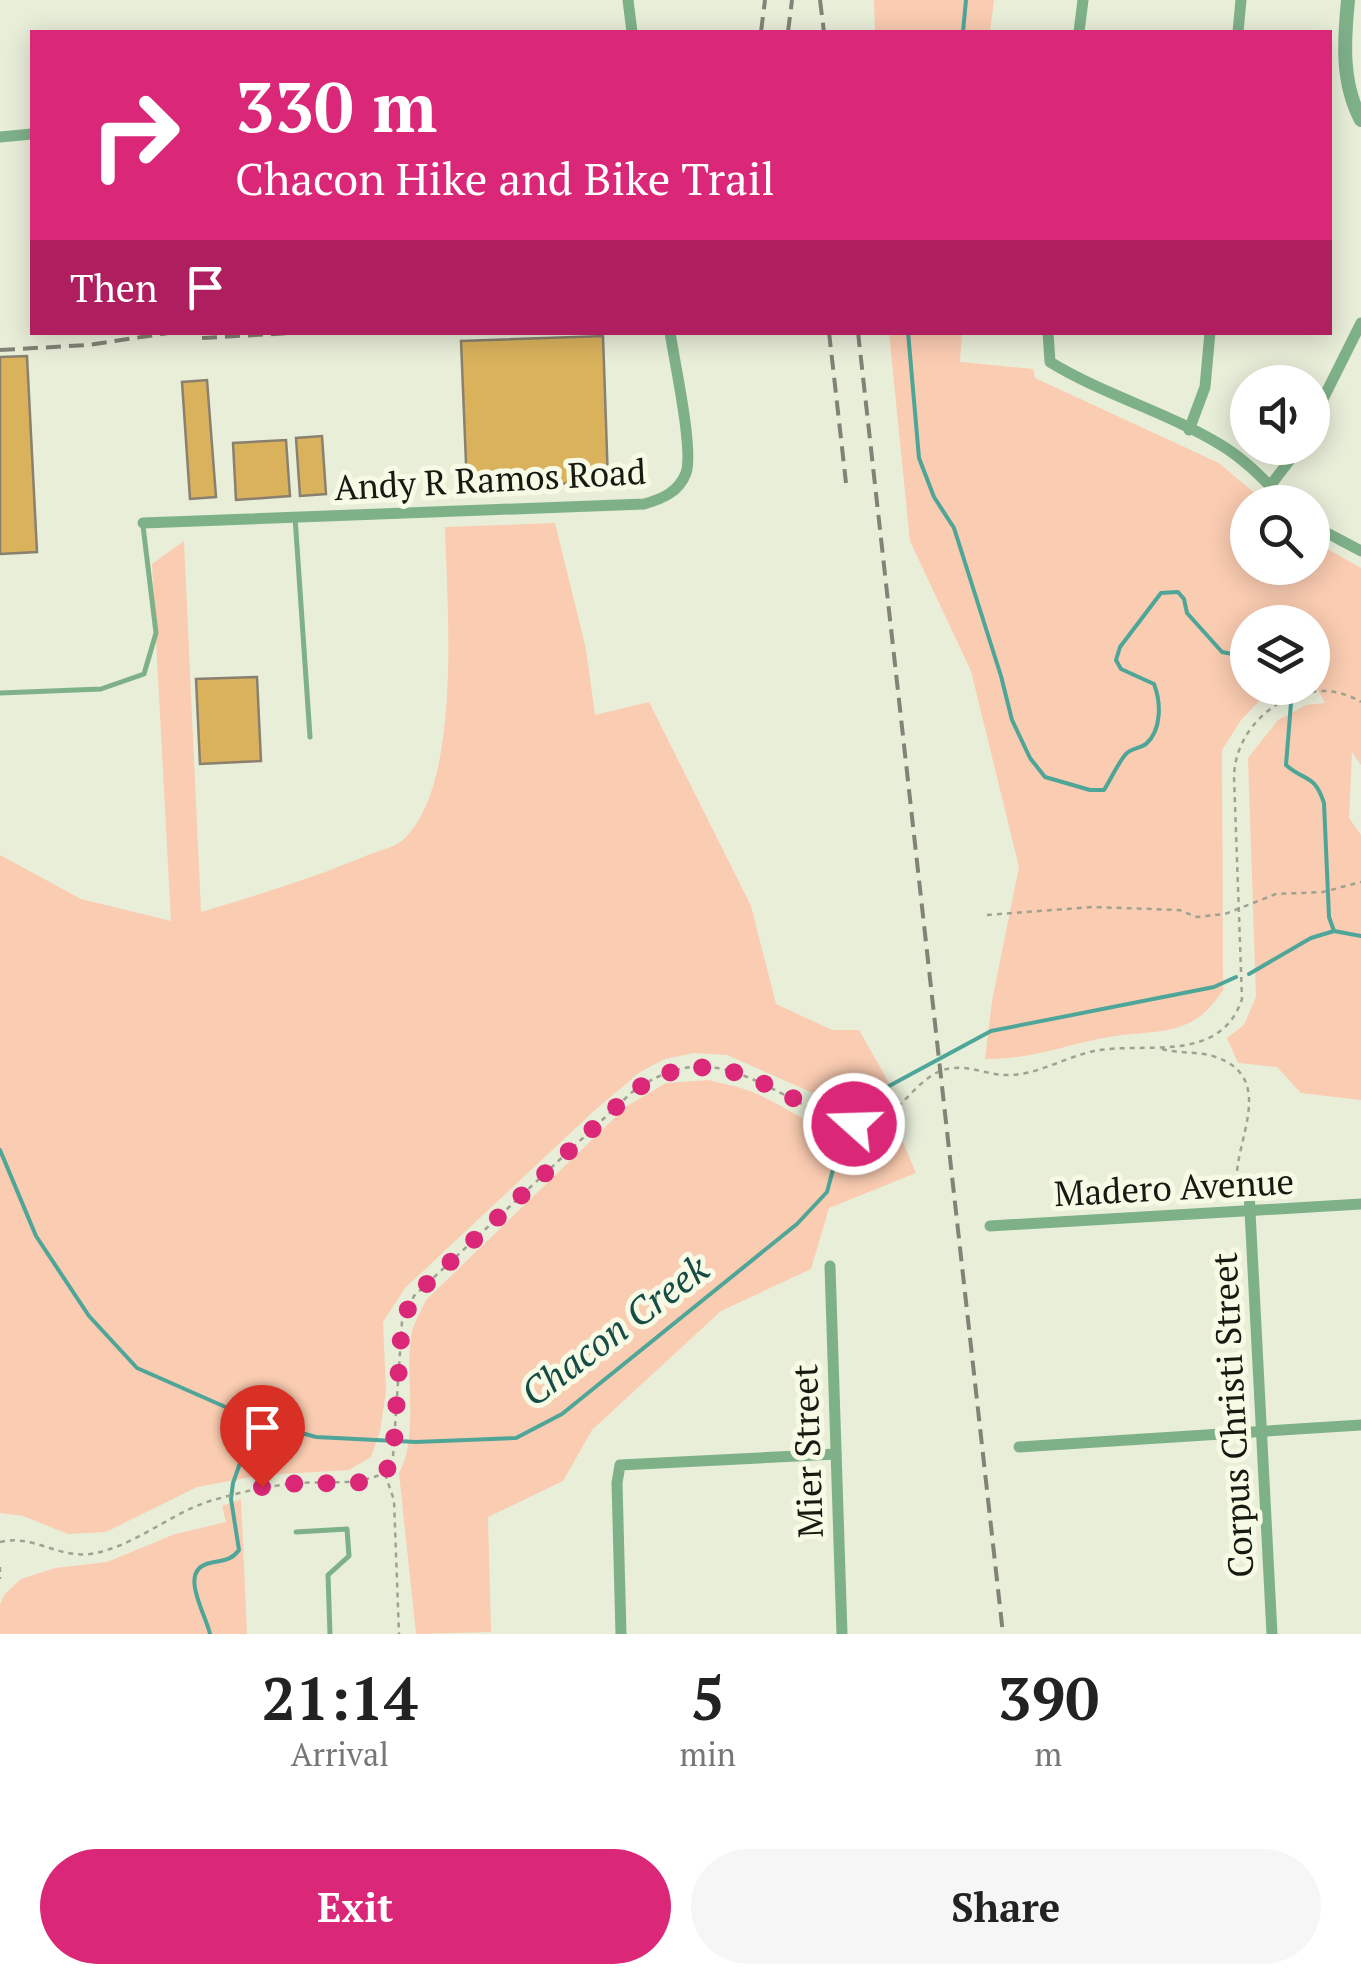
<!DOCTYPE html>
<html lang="en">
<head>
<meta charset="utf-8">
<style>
  :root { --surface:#fff; --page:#f6f6f6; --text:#222; --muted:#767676; --accent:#db2777 }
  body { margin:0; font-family:"PT Serif",serif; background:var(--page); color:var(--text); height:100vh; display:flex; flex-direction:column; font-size:38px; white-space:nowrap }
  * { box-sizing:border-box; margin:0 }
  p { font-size:32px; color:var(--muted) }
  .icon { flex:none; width:55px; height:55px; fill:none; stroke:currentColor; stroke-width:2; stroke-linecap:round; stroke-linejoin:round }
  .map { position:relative; height:1634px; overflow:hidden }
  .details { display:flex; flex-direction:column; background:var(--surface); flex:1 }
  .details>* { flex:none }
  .banner { position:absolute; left:30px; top:30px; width:1302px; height:305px; border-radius:0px; box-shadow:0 5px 25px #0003; background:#db2777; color:#fff; overflow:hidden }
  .tools { position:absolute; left:1230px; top:365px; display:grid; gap:20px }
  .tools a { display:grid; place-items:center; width:100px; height:100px; border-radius:50%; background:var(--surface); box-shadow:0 5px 25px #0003; font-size:50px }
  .pin { position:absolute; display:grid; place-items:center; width:85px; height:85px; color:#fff; margin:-102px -42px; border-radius:50% 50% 50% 0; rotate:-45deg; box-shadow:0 0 10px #0007 }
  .pin .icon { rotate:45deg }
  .me { position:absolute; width:110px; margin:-55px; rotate:290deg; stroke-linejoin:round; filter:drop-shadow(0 0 8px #0008) }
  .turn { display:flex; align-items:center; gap:35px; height:210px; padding:0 40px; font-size:45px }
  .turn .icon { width:130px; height:130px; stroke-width:2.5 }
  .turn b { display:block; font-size:70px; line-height:85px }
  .then { display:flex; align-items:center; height:95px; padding:0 40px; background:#0003; gap:20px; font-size:38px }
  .eta { display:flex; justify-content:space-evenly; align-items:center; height:170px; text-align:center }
  .eta b { font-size:60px; font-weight:700; line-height:70px }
  .primary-button { display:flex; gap:20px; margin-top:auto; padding:20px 40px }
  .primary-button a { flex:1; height:115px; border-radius:60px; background:var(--accent); color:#fff; font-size:40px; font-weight:700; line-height:115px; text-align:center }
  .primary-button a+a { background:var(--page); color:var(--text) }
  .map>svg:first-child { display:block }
  .green { fill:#faccb1 }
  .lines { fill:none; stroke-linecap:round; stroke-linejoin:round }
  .stream { stroke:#4ea698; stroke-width:4 }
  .building { fill:#dab25c; stroke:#89806f; stroke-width:2.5 }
  .path { stroke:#9ea291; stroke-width:2.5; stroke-dasharray:5 5; stroke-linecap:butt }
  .service { stroke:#7fb189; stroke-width:5 }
  .minor { stroke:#7fb189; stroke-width:11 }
  .tertiary { stroke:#7fb189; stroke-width:14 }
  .rail { stroke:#808375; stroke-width:4; stroke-dasharray:15 8; stroke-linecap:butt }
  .route { stroke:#db2777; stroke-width:18; stroke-dasharray:0 32.4 }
  .labels { text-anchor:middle; stroke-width:10; stroke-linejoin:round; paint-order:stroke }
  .street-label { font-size:35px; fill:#181a12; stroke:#f7fbe6 }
  .water-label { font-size:38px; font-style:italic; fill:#154c45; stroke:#f7fbe6 }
</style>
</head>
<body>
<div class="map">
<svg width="1361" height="1634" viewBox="0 0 1361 1634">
  <rect width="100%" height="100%" fill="#e9eed9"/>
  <g class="green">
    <polygon points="874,0 994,0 990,32 875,32"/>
    <path d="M 889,333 L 962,333 L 960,362 L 1033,369 L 1035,378 L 1219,463 L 1265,502 L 1248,502 L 1248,568 L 1312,568 L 1313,541 L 1361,568 L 1361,765 L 1352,752 L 1349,818 L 1361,835 L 1361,1100 L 1301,1093 L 1277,1067 L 1238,1063 L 1227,1038 L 1244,1025 L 1256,997 L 1248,758 L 1278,720 L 1306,705 L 1325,703 L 1313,681 L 1312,622 L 1248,622 L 1248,688 L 1272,688 L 1241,720 L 1222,750 L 1223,990 C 1214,1003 1206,1014 1191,1022 C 1167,1034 1140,1032 1115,1036 C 1070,1043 1031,1060 985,1059 L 992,1001 L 1019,867 L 971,671 L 910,541 Z"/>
    <path d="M 555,523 L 586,649 L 595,715 L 649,702 L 751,906 L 776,1004 L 832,1030 L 859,1030 L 893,1090 L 872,1109 L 829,1100 L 727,1055 L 694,1053 L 665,1059 L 640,1072 L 595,1110 L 405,1288 L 383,1322 L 386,1391 L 380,1431 L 371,1457 L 349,1470 L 263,1475 L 197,1487 L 106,1532 L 68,1534 L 23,1516 L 0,1513 L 0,855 L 81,899 L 171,921 L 152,564 L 184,541 L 201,912 C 257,895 314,878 368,855 C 378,851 395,847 403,840 C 463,785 447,604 445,527 Z"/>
    <path d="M 709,1080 C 724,1084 741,1087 755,1093 C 809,1117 834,1150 897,1128 L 916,1173 L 829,1208 L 811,1269 L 721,1311 L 592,1430 L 563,1481 L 488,1517 L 491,1632 L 416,1634 L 399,1473 C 419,1438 405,1377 411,1337 C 412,1325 421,1312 426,1300 L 627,1106 L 666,1083 Z"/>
    <polygon points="241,1499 247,1634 0,1634 0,1604 5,1594 21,1579 55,1568 107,1562 175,1534 226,1522 222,1506"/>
  </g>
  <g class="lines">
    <g class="stream">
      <polyline points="963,32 966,0"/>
      <path d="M 908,332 L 919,458 L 934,497 L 954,528 L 1001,676 L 1012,720 L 1030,758 L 1045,777 L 1090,790 L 1104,790 C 1111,779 1117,765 1125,755 C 1131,748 1139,749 1146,744 C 1162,730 1161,702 1154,684 L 1121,669 L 1116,660 L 1120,647 L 1161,593 L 1178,592 L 1184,599 L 1187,613 L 1222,652 L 1248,657"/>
      <polyline points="1272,688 1282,694"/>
      <path d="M 1291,703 L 1286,765 C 1305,782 1314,773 1324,803 L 1329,917 L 1334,931"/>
      <polyline points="1249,974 1311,938 1334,931 1361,936"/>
      <polyline points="860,1115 889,1086 991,1031 1214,987 1236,977"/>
      <polyline points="0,1150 36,1236 89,1316 137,1368 255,1420 316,1437 416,1442 516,1438 562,1414 797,1224 827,1192 843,1132"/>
      <path d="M 210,1634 C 206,1614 177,1570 210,1563 C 223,1560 231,1561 239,1550 L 231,1499 L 233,1483 L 255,1421"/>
    </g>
  </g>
  <g class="building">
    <polygon points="603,336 608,482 467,487 461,341"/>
    <polygon points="27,356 37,552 0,554 0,357"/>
    <polygon points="207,380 216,497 190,499 182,382"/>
    <polygon points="322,436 326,494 300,496 296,438"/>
    <polygon points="286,440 290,496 236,500 233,443"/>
    <polygon points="257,677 261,761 200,764 196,679"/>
  </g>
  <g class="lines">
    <g class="path">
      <polyline points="987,915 1093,907 1179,910 1197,917 1225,914 1276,894 1323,892 1361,882"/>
      <path d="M 1162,1049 C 1180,1054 1199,1051 1216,1057 C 1278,1079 1233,1143 1237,1183"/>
      <polyline points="385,1474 394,1500 399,1634"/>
      <path d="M 0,1542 C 33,1534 57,1558 90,1554 C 136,1547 173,1510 217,1499 C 245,1491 272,1485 301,1483 C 331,1481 356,1486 384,1473 L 393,1457 L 402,1322 L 414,1296 L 631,1093 C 703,1041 745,1076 814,1110 C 831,1118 846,1126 865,1124 C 901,1121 916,1071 953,1068 C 971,1066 988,1075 1006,1075 C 1036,1076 1065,1057 1094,1051 C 1145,1041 1220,1065 1242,999 L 1234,776 C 1236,715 1307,669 1361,702"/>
      <polyline points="0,1567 0,1579"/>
    </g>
    <g class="service">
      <polyline points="295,517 310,737"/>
      <polyline points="0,693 101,689 144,674 156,633 143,526"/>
      <polyline points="296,1532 347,1529 349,1556 328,1575 330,1634"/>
    </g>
    <g class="minor">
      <polyline points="628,0 632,32"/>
      <polyline points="1079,32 1083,0"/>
      <polyline points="1238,32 1241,0"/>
      <polyline points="0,137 32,134"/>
      <path d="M 1048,332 L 1050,362 C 1104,395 1167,412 1221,445 C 1246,460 1266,482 1286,502"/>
      <polyline points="1312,421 1361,323"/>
      <polyline points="1189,430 1205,387 1210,332"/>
      <polyline points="1270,486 1299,448"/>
      <path d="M 143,523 L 644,504 C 662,499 679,492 686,473 C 694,450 674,360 670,332"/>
      <polyline points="1312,525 1361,551"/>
      <polyline points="1249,1192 1272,1634"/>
      <polyline points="990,1226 1361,1204"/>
      <polyline points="830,1266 842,1634"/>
      <polyline points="1019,1447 1361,1425"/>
      <polyline points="621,1634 617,1483 620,1465 836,1454"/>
    </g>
    <path class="tertiary" d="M 1348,0 C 1344,41 1341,82 1361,120"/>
    <g class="rail">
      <polyline points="820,0 824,32"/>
      <polyline points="761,32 765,0"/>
      <polyline points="788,32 792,0"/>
      <polyline points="829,332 846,483"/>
      <polyline points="858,332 1003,1634"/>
      <polyline points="202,338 309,332"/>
      <polyline points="0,350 88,345 175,332"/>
    </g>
  </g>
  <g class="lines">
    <path class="route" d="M 262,1487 C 278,1485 294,1483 310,1483 C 337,1482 384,1491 393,1457 L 402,1322 L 414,1296 L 631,1093 C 711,1036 764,1087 840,1122 L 854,1124"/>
  </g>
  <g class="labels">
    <g class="street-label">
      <text transform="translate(490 480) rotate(-3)" y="12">Andy R Ramos Road</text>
      <text transform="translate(1174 1188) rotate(-3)" y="12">Madero Avenue</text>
      <text transform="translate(1233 1415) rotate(-93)" y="12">Corpus Christi Street</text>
      <text transform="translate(808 1451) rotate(-92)" y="12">Mier Street</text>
    </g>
    <g class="water-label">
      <text transform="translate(615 1331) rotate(-37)" y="13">Chacon Creek</text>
    </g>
  </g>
</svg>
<div class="tools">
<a><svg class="icon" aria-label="sound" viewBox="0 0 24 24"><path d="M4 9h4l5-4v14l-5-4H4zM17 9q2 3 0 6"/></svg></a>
<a><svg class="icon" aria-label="search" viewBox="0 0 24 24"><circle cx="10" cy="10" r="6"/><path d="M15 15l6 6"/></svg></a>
<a><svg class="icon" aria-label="layers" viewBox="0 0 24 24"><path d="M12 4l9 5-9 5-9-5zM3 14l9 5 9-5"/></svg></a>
</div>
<div class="pin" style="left:262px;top:1487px;background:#d93025"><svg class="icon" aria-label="arrive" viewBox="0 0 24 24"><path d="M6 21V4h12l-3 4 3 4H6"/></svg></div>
<svg class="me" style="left:854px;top:1124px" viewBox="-20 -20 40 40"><circle r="17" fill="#db2777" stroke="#fff" stroke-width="3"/><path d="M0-11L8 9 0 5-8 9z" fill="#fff"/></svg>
<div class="banner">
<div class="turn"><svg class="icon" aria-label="right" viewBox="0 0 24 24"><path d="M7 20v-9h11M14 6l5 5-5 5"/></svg><div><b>330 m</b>Chacon Hike and Bike Trail</div></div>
<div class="then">Then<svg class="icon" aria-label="arrive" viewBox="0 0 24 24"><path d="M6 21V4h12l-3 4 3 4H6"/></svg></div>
</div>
</div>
<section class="details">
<div class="eta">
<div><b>21:14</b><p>Arrival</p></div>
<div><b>5</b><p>min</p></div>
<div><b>390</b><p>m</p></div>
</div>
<div class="primary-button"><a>Exit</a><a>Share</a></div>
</section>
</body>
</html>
